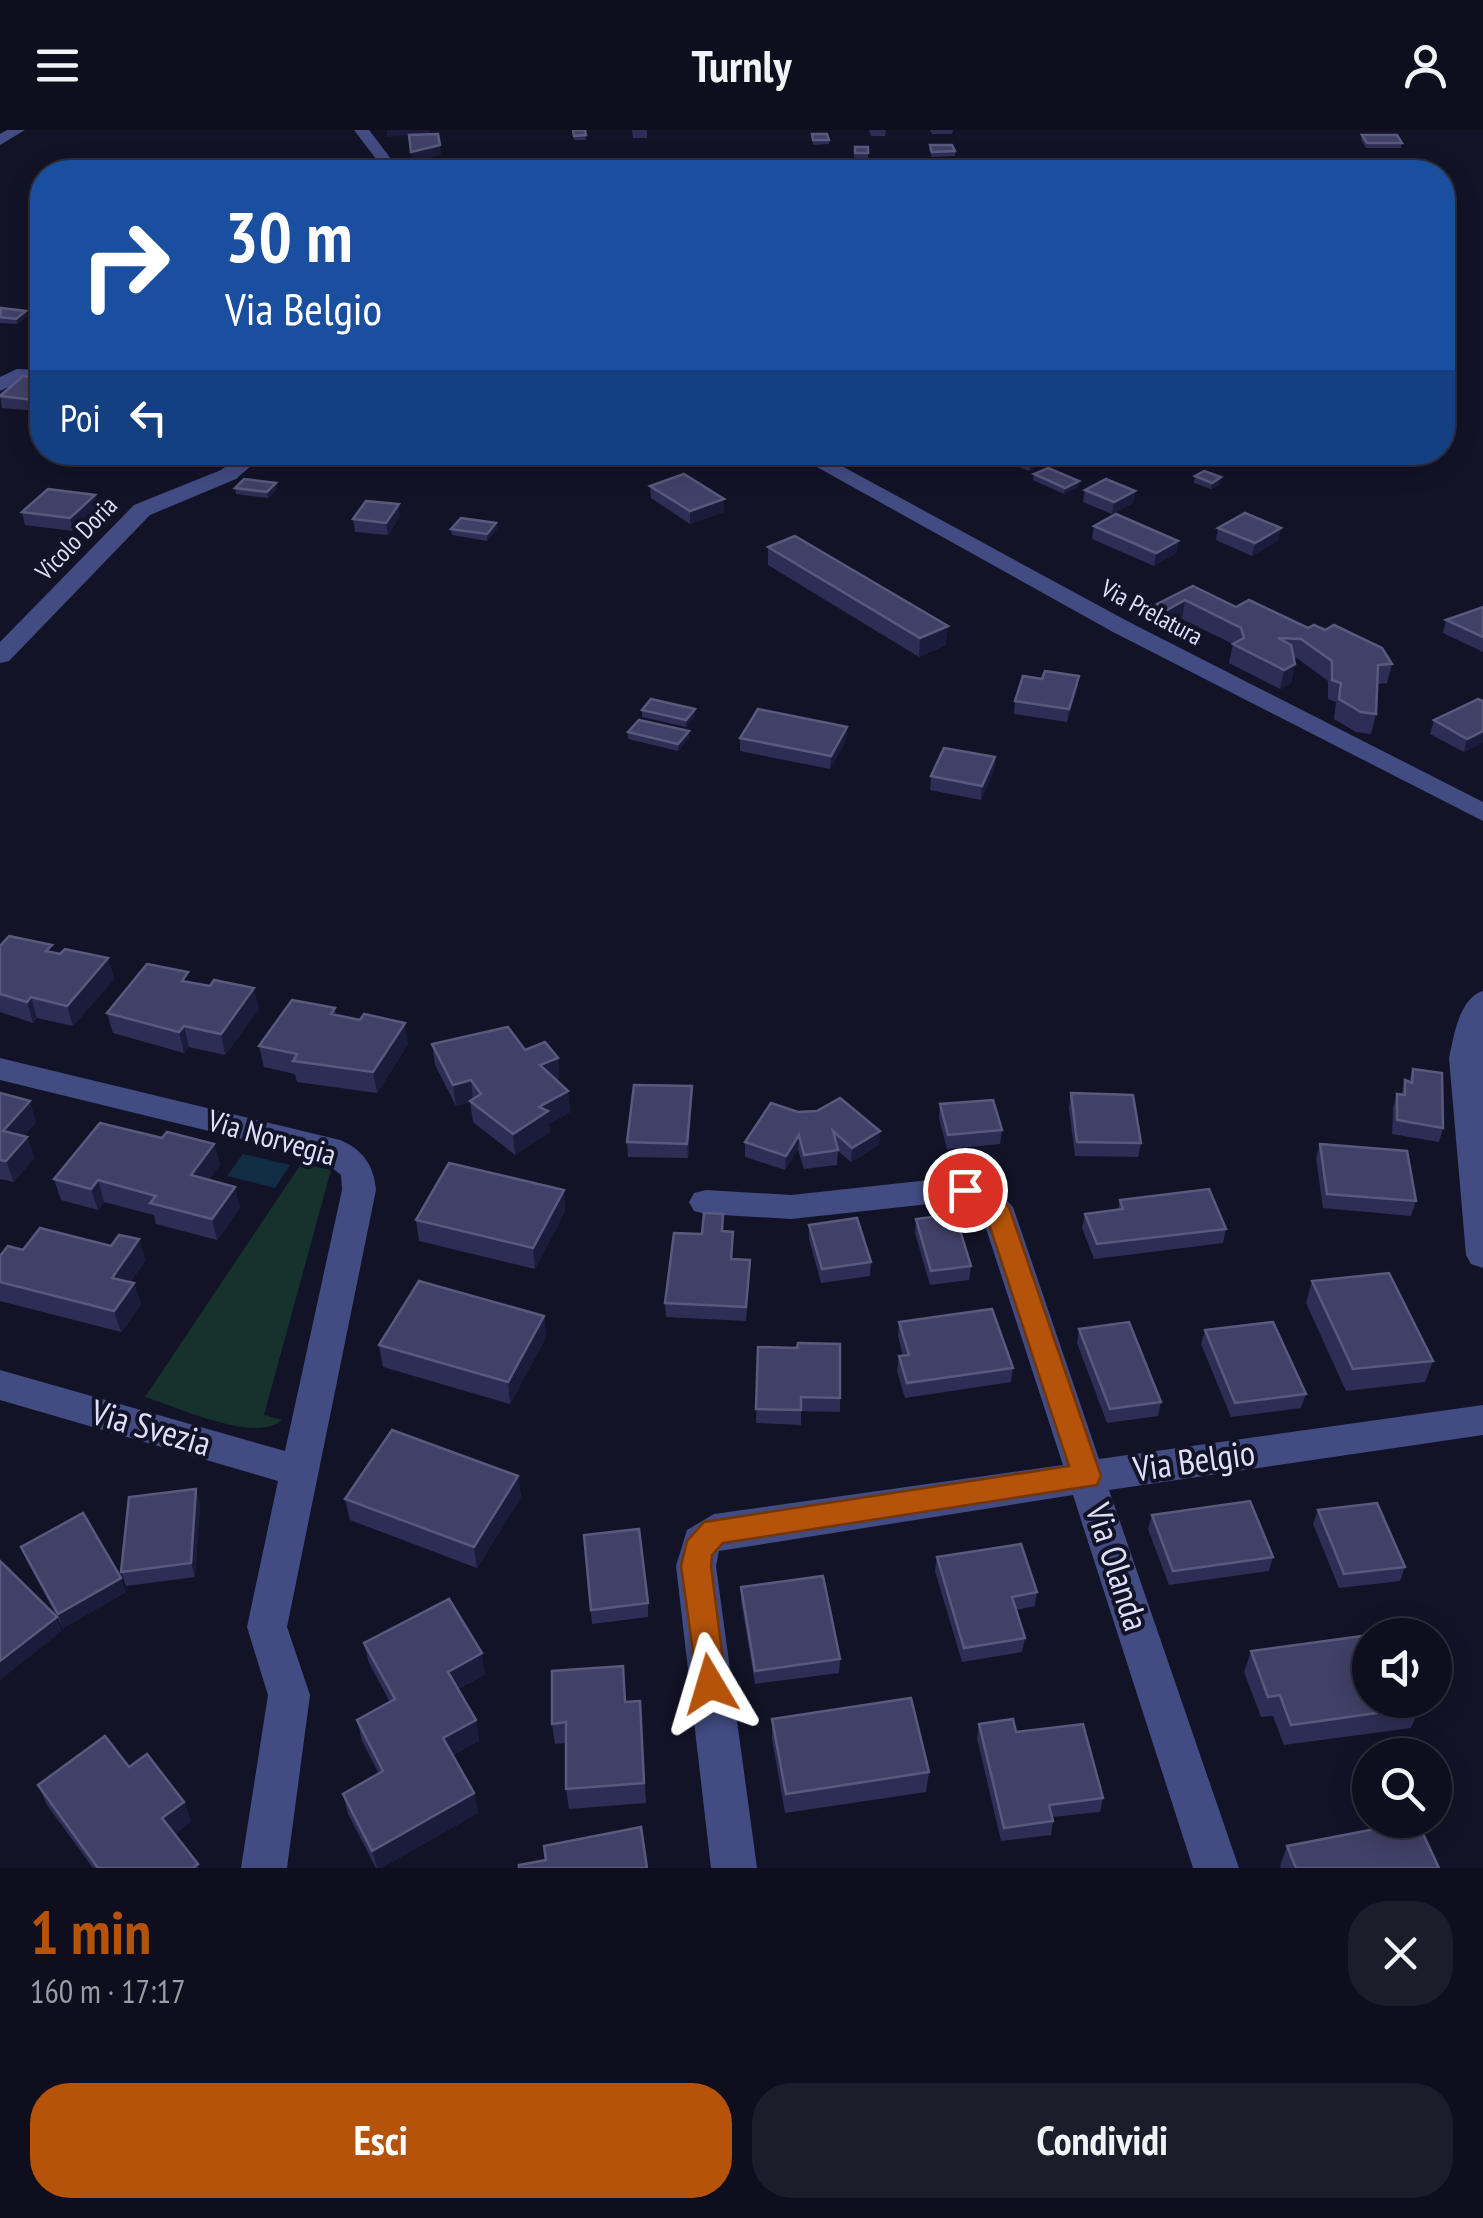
<!DOCTYPE html>
<html lang="it">
<head>
<meta charset="utf-8">
<style>
  :root { --surface:#0e0e1e; --page:#1c1c2b; --text:#f1f3f6; --muted:#9b9ca4; --line:#2e2e3c; --accent:#b45309 }
  body { margin:0; font-family:"PT Sans Narrow",sans-serif; background:var(--page); color:var(--text); height:100vh; display:flex; flex-direction:column; font-size:38px; white-space:nowrap }
  * { box-sizing:border-box; margin:0 }
  p { font-size:32px; color:var(--muted) }
  .icon { flex:none; width:55px; height:55px; fill:none; stroke:currentColor; stroke-width:2; stroke-linecap:round; stroke-linejoin:round }
  .map { position:relative; height:1738px; overflow:hidden }
  .panel { display:flex; flex-direction:column; background:var(--surface); flex:1 }
  .panel>* { flex:none }
  .hud { position:absolute; left:30px; top:30px; width:1425px; height:305px; border-radius:40px; box-shadow:0 5px 25px #0003,0 0 0 2px var(--line); background:#1a4fa0; color:#fff; overflow:hidden }
  .tools { position:absolute; left:1352px; top:1488px; display:grid; gap:20px }
  .tools a { display:grid; place-items:center; width:100px; height:100px; border-radius:50%; background:var(--surface); box-shadow:0 5px 25px #0003,0 0 0 2px var(--line); font-size:50px }
  .pin { position:absolute; display:grid; place-items:center; width:85px; height:85px; color:#fff; margin:-42px; border:5px solid #fff; border-radius:50%; box-shadow:0 2px 10px #0007 }
  .me { position:absolute; width:110px; margin:-55px; rotate:353deg; stroke-linejoin:round; filter:drop-shadow(0 0 8px #0008) }
  .turn { display:flex; align-items:center; gap:35px; height:210px; padding:0 30px; font-size:45px }
  .turn .icon { width:130px; height:130px; stroke-width:2.5 }
  .turn b { display:block; font-size:70px; line-height:85px }
  .then { display:flex; align-items:center; height:95px; padding:0 30px; background:#0003; gap:20px; font-size:38px }
  .round { display:grid; place-items:center; flex:none; width:105px; height:105px; border-radius:40px; background:var(--page) }
  .overview { display:flex; align-items:center; justify-content:space-between; height:170px; padding:0 30px }
  h1 { font-size:60px; font-weight:700; line-height:75px; color:var(--accent) }
  .primary-button { display:flex; gap:20px; margin-top:auto; padding:20px 30px }
  .primary-button a { flex:1; height:115px; border-radius:40px; background:var(--accent); color:#fff; font-size:40px; font-weight:700; line-height:115px; text-align:center }
  .primary-button a+a { background:var(--page); color:var(--text) }
  header { display:flex; justify-content:space-between; align-items:center; height:130px; padding:0 30px; background:var(--surface); font-size:45px; font-weight:700 }
  .map>svg:first-child { display:block }
  .green { fill:#16322c }
  .water { fill:#102d44 }
  .lines { fill:none; stroke-linecap:round; stroke-linejoin:round }
  .minor { fill:#424c83; fill-rule:evenodd }
  .wall { fill:#2e2d55 }
  .shaded-wall { fill:#1b1b3b }
  .building { fill:#414067; stroke:#59597e; stroke-width:2.5 }
  .route { fill:#b45309; stroke:#753606; stroke-width:2.5 }
  .labels { text-anchor:middle; stroke-width:8; stroke-linejoin:round; paint-order:stroke }
  .far-street-label { font-size:25px; fill:#dddffc; stroke:#131328 }
  .street-label { font-size:30px; fill:#dddffc; stroke:#131328 }
  .near-street-label { font-size:35px; fill:#dddffc; stroke:#131328 }
</style>
</head>
<body>
<header><svg class="icon" aria-label="menu" viewBox="0 0 24 24"><path d="M4 6h16M4 12h16M4 18h16"/></svg>Turnly<svg class="icon" aria-label="person" viewBox="0 0 24 24"><circle cx="12" cy="8" r="4"/><path d="M4 21q1-7 8-7t8 7"/></svg></header>
<div class="map">
<svg width="1483" height="1738" viewBox="0 0 1483 1738">
  <rect width="100%" height="100%" fill="#131328"/>
  <path class="green" d="M 301,1034 L 331,1040 L 264,1285 L 282,1290 C 257,1314 177,1277 145,1267 Z"/>
  <polygon class="water" points="243,1024 290,1035 275,1058 227,1046"/>
  <g class="lines">
    <g class="minor">
      <polygon points="7,0 25,0 0,15 0,4"/>
      <polygon points="354,0 369,0 401,42 386,42"/>
      <polygon points="42,240 42,252 21,251 0,261 0,247 17,239"/>
      <polygon points="245,322 267,322 236,349 150,385 9,531 0,533 0,512 134,375 221,340"/>
      <polygon points="790,322 816,322 1129,492 1483,672 1483,691 1113,502"/>
      <path d="M 1483,861 L 1483,1138 L 1471,1134 L 1466,1125 L 1449,928 C 1454,906 1459,868 1483,861 Z"/>
      <path d="M 0,928 L 340,1010 C 362,1019 374,1035 376,1060 L 287,1497 L 310,1565 L 287,1738 L 241,1738 L 268,1565 L 247,1497 L 278,1351 L 0,1270 L 0,1240 L 285,1321 L 342,1060 L 341,1045 L 320,1028 L 0,950 Z"/>
      <polygon points="957,1047 992,1055 1013,1077 1099,1329 1483,1275 1483,1305 1109,1360 1239,1738 1193,1738 1073,1365 719,1421 716,1436 757,1738 711,1738 676,1436 687,1400 714,1384 1063,1335 981,1083 957,1071 791,1089 706,1084 694,1081 689,1072 694,1063 706,1060 791,1065"/>
    </g>
  </g>
  <g class="wall">
    <polygon points="573,0 585,0 586,10 574,10"/>
    <polygon points="632,0 647,0 647,8 633,8"/>
    <polygon points="869,0 886,0 885,6 871,6"/>
    <polygon points="930,0 953,0 952,4 932,4"/>
    <polygon points="812,4 829,10 829,14 813,15"/>
    <polygon points="1362,5 1402,13 1401,18 1366,18 1361,10"/>
    <polygon points="930,15 955,21 955,26 932,27 929,20"/>
    <polygon points="855,17 868,17 868,28 854,28"/>
    <polygon points="0,179 26,181 28,186 17,194 0,193"/>
    <polygon points="42,248 42,276 37,281 2,278 0,266"/>
    <polygon points="980,322 1056,322 1055,326 1029,341"/>
    <polygon points="1034,344 1079,351 1078,357 1064,364 1033,350"/>
    <polygon points="1195,346 1220,354 1211,359 1194,353"/>
    <polygon points="650,356 724,382 690,394 651,368"/>
    <polygon points="235,358 277,359 268,368 236,364"/>
    <polygon points="1085,360 1135,361 1133,373 1112,384 1083,372"/>
    <polygon points="98,377 73,401 25,395 22,382"/>
    <polygon points="400,386 388,405 355,402 353,389"/>
    <polygon points="496,393 497,399 487,411 452,405 451,399"/>
    <polygon points="1094,396 1178,411 1176,423 1154,436 1092,409"/>
    <polygon points="1218,398 1279,410 1252,426 1216,410"/>
    <polygon points="768,417 946,515 919,527 768,435"/>
    <polygon points="1193,456 1236,477 1308,498 1392,534 1387,553 1378,554 1376,584 1371,604 1356,602 1334,589 1336,572 1328,569 1328,551 1297,528 1294,528 1295,534 1291,553 1280,559 1229,533 1233,514 1182,489 1164,499 1154,493 1157,474"/>
    <polygon points="1483,477 1483,522 1443,503 1446,490"/>
    <polygon points="1079,546 1077,559 1067,592 1014,584 1015,571 1042,549"/>
    <polygon points="1483,571 1483,612 1464,622 1430,604 1434,590"/>
    <polygon points="642,580 695,586 686,597 642,587"/>
    <polygon points="847,597 846,610 830,639 740,621 740,608"/>
    <polygon points="689,601 689,608 678,621 628,609 628,602"/>
    <polygon points="995,627 994,641 981,670 930,660 931,646"/>
    <polygon points="0,816 108,828 114,849 73,896 37,888 33,893 0,882"/>
    <polygon points="190,852 259,879 225,925 189,917 184,923 113,903 107,883"/>
    <polygon points="335,878 336,885 408,914 377,963 297,952 295,944 264,937 259,916"/>
    <polygon points="432,914 525,920 558,928 559,949 556,950 568,961 570,982 549,994 550,1002 515,1025 473,992 470,972 456,976 435,935"/>
    <polygon points="1413,939 1443,998 1439,1012 1392,1004 1393,978 1397,964 1401,965 1405,950 1409,952"/>
    <polygon points="0,963 36,992 24,1006 27,1007 34,1028 14,1052 0,1049"/>
    <polygon points="1071,963 1141,1013 1138,1027 1075,1026 1069,978"/>
    <polygon points="692,971 688,1028 628,1027 627,1012"/>
    <polygon points="771,973 879,1015 851,1032 838,1021 837,1035 804,1039 798,1020 785,1040 745,1027 745,1012"/>
    <polygon points="940,974 1002,1000 1000,1014 947,1019 939,988"/>
    <polygon points="162,1008 214,1014 220,1035 208,1050 240,1078 217,1110 156,1094 154,1085 104,1072 98,1080 61,1070 54,1049"/>
    <polygon points="1320,1014 1416,1071 1411,1086 1323,1078 1316,1028"/>
    <polygon points="564,1060 565,1081 535,1139 419,1111 416,1090"/>
    <polygon points="1120,1070 1226,1099 1223,1113 1094,1129 1082,1098 1085,1084 1118,1080"/>
    <polygon points="916,1089 971,1136 969,1150 930,1155 915,1103"/>
    <polygon points="809,1095 871,1132 870,1146 821,1153 809,1109"/>
    <polygon points="723,1101 733,1116 732,1129 750,1130 746,1191 666,1187 665,1173 702,1104"/>
    <polygon points="23,1120 146,1130 130,1152 134,1153 141,1175 121,1202 0,1171 0,1126"/>
    <polygon points="1312,1151 1433,1231 1425,1252 1346,1261 1306,1173"/>
    <polygon points="544,1186 546,1207 510,1274 383,1237 379,1215"/>
    <polygon points="899,1192 1013,1238 1011,1252 905,1268 897,1241 899,1226 903,1226 898,1206"/>
    <polygon points="1079,1199 1161,1272 1158,1286 1107,1293 1077,1213"/>
    <polygon points="1205,1200 1306,1264 1301,1278 1231,1287 1201,1214"/>
    <polygon points="758,1217 797,1218 840,1268 840,1282 801,1281 801,1295 756,1293"/>
    <polygon points="518,1346 521,1367 477,1438 350,1390 345,1369"/>
    <polygon points="196,1359 200,1374 195,1447 126,1456 121,1442"/>
    <polygon points="1318,1380 1405,1437 1400,1451 1339,1458 1313,1394"/>
    <polygon points="1152,1385 1273,1427 1269,1441 1169,1455 1148,1399"/>
    <polygon points="584,1405 648,1473 648,1487 592,1494"/>
    <polygon points="21,1417 126,1462 63,1498 27,1431"/>
    <polygon points="937,1427 1037,1462 1035,1476 1016,1480 1025,1508 1022,1522 962,1532 935,1441"/>
    <polygon points="741,1457 840,1529 839,1543 755,1554 741,1471"/>
    <polygon points="364,1513 485,1544 458,1559 476,1590 479,1611 453,1625 474,1663 478,1683 381,1738 376,1738 348,1684 343,1664 379,1644 362,1611 357,1590 390,1572 369,1533"/>
    <polygon points="1251,1521 1420,1577 1411,1598 1284,1615 1273,1586 1261,1587 1244,1542"/>
    <polygon points="640,1571 646,1673 569,1679 566,1659 566,1613 555,1614 552,1594 625,1572"/>
    <polygon points="772,1589 929,1642 926,1662 785,1683 772,1609"/>
    <polygon points="979,1594 1016,1602 1103,1668 1100,1682 1052,1687 1053,1691 1051,1705 1001,1711 977,1608"/>
    <polygon points="38,1655 184,1672 191,1691 175,1704 199,1738 93,1738 47,1675"/>
    <polygon points="1287,1716 1439,1738 1281,1738 1280,1736"/>
  </g>
  <g class="shaded-wall">
    <polygon points="387,0 430,0 430,3 387,7"/>
    <polygon points="440,15 441,25 412,32 411,22"/>
    <polygon points="26,181 28,186 17,194 16,189"/>
    <polygon points="42,262 42,276 37,281 34,270"/>
    <polygon points="1042,322 1056,322 1055,326 1029,341 1031,329"/>
    <polygon points="1221,347 1220,354 1211,359 1212,353"/>
    <polygon points="1079,351 1078,357 1064,364 1065,358"/>
    <polygon points="276,353 277,359 268,368 267,362"/>
    <polygon points="1135,361 1133,373 1112,384 1114,372"/>
    <polygon points="95,365 98,377 73,401 70,388"/>
    <polygon points="724,369 724,382 690,394 690,381"/>
    <polygon points="399,374 400,386 388,405 386,393"/>
    <polygon points="496,393 497,399 487,411 487,404"/>
    <polygon points="1281,398 1279,410 1252,426 1255,413"/>
    <polygon points="1178,411 1176,423 1154,436 1156,423"/>
    <polygon points="1185,470 1182,489 1164,499 1167,480"/>
    <polygon points="948,496 946,515 919,527 920,508"/>
    <polygon points="1295,534 1291,553 1280,559 1284,540"/>
    <polygon points="1079,546 1077,559 1067,592 1069,579"/>
    <polygon points="695,579 695,586 686,597 686,590"/>
    <polygon points="847,597 846,610 830,639 831,626"/>
    <polygon points="689,601 689,608 678,621 678,614"/>
    <polygon points="1483,601 1483,612 1464,622 1467,609"/>
    <polygon points="995,627 994,641 981,670 982,656"/>
    <polygon points="108,828 114,849 73,896 67,876"/>
    <polygon points="254,858 259,879 225,925 221,904"/>
    <polygon points="31,867 37,888 33,893 27,872"/>
    <polygon points="405,893 408,914 377,963 373,942"/>
    <polygon points="184,896 189,917 184,923 179,902"/>
    <polygon points="558,928 559,949 542,956 540,935"/>
    <polygon points="471,950 473,971 456,976 453,955"/>
    <polygon points="692,956 692,971 688,1028 687,1014"/>
    <polygon points="568,961 570,982 549,994 550,1002 515,1025 513,1004 539,977"/>
    <polygon points="30,971 36,992 10,1023 3,1001"/>
    <polygon points="880,1001 879,1015 851,1032 852,1018"/>
    <polygon points="799,1005 798,1020 785,1040 786,1026"/>
    <polygon points="27,1007 34,1028 14,1052 6,1031"/>
    <polygon points="214,1014 220,1035 196,1067 191,1045"/>
    <polygon points="98,1050 104,1072 98,1080 91,1059"/>
    <polygon points="235,1057 240,1078 217,1110 212,1089"/>
    <polygon points="564,1060 565,1081 535,1139 533,1118"/>
    <polygon points="139,1109 146,1130 118,1169 112,1148"/>
    <polygon points="134,1153 141,1175 121,1202 114,1181"/>
    <polygon points="544,1186 546,1207 510,1274 508,1252"/>
    <polygon points="518,1346 521,1367 477,1438 474,1417"/>
    <polygon points="196,1359 200,1374 195,1447 191,1433"/>
    <polygon points="121,1448 126,1462 63,1498 58,1484"/>
    <polygon points="57,1487 62,1501 0,1550 0,1531"/>
    <polygon points="482,1523 485,1544 451,1562 448,1542"/>
    <polygon points="476,1590 479,1611 447,1628 443,1608"/>
    <polygon points="474,1663 478,1683 381,1738 377,1738 372,1721"/>
    <polygon points="184,1672 191,1691 170,1708 162,1688"/>
  </g>
  <g class="building">
    <polygon points="573,0 585,0 586,5 574,6"/>
    <polygon points="438,4 440,15 411,22 409,5"/>
    <polygon points="812,4 827,4 829,10 813,10"/>
    <polygon points="1362,5 1397,5 1402,13 1367,13"/>
    <polygon points="930,15 952,15 955,21 932,22"/>
    <rect x="855" y="17" width="13" height="6"/>
    <polygon points="1,178 26,181 16,189 0,187"/>
    <polygon points="23,246 42,248 42,262 34,270 0,266"/>
    <polygon points="1013,322 1042,322 1031,329"/>
    <polygon points="1048,338 1079,351 1065,358 1034,344"/>
    <polygon points="1204,341 1221,347 1212,353 1195,346"/>
    <polygon points="684,344 724,369 690,381 650,356"/>
    <polygon points="244,349 276,353 267,362 235,358"/>
    <polygon points="1106,349 1135,361 1114,372 1085,360"/>
    <polygon points="48,359 95,365 70,388 22,382"/>
    <polygon points="366,371 399,374 386,393 353,389"/>
    <polygon points="1245,383 1281,398 1255,413 1218,398"/>
    <polygon points="1116,384 1178,411 1156,423 1094,396"/>
    <polygon points="461,388 496,393 487,404 451,399"/>
    <polygon points="795,406 948,496 920,508 768,417"/>
    <polygon points="1193,456 1236,477 1249,470 1308,498 1314,495 1325,500 1334,495 1382,518 1392,534 1378,535 1376,584 1361,582 1339,569 1341,553 1332,550 1332,531 1301,509 1278,508 1291,515 1295,534 1284,540 1233,514 1244,508 1241,498 1185,470 1167,480 1157,474"/>
    <polygon points="1483,477 1483,507 1446,490"/>
    <polygon points="1045,541 1079,546 1069,579 1015,571 1023,546 1042,549"/>
    <polygon points="651,569 695,579 686,590 642,580"/>
    <polygon points="1478,569 1483,571 1483,601 1467,609 1434,590"/>
    <polygon points="758,579 847,597 831,626 740,608"/>
    <polygon points="639,590 689,601 678,614 628,602"/>
    <polygon points="944,618 995,627 982,656 931,646"/>
    <polygon points="9,806 52,815 46,821 60,824 65,819 108,828 67,876 31,867 27,872 0,864 0,816"/>
    <polygon points="147,834 188,842 182,851 210,856 214,850 254,858 221,904 184,896 179,902 107,883"/>
    <polygon points="292,870 335,878 331,884 360,890 364,884 405,893 373,942 293,931 297,924 259,916"/>
    <polygon points="508,897 525,920 545,912 558,928 540,935 568,961 539,977 548,981 513,1004 470,971 481,964 471,950 453,955 432,914"/>
    <polygon points="1413,939 1442,943 1443,998 1397,990 1397,964 1405,965 1405,950 1412,953"/>
    <polygon points="634,955 692,956 687,1014 627,1012"/>
    <polygon points="0,963 30,971 3,1001 27,1007 6,1031 0,1030"/>
    <polygon points="1071,963 1133,965 1141,1013 1077,1012"/>
    <polygon points="840,968 880,1001 852,1018 833,1001 838,1020 804,1025 799,1005 786,1026 745,1012 771,973 798,982 817,981"/>
    <polygon points="993,970 1002,1000 948,1005 940,974"/>
    <polygon points="100,993 162,1008 167,1002 214,1014 191,1045 235,1057 212,1089 150,1073 156,1066 98,1050 91,1059 54,1049"/>
    <polygon points="1320,1014 1407,1021 1416,1071 1327,1064"/>
    <polygon points="449,1033 564,1060 533,1118 416,1090"/>
    <polygon points="1209,1059 1226,1099 1097,1114 1085,1084 1123,1079 1120,1070"/>
    <polygon points="704,1083 723,1084 722,1101 733,1102 731,1129 750,1130 746,1177 665,1173 674,1103 702,1104"/>
    <polygon points="955,1084 971,1136 931,1141 916,1089"/>
    <polygon points="857,1088 871,1132 822,1139 809,1095"/>
    <polygon points="40,1098 111,1116 119,1105 139,1109 112,1148 134,1153 114,1181 0,1152 0,1126 8,1116 23,1120"/>
    <polygon points="1389,1143 1433,1231 1353,1239 1312,1151"/>
    <polygon points="419,1151 544,1186 508,1252 379,1215"/>
    <polygon points="992,1179 1013,1238 907,1253 899,1226 909,1225 899,1192"/>
    <polygon points="1129,1192 1161,1272 1110,1279 1079,1199"/>
    <polygon points="1273,1192 1306,1264 1235,1273 1205,1200"/>
    <polygon points="798,1213 840,1214 840,1268 801,1267 801,1280 756,1279 758,1217 797,1218"/>
    <polygon points="392,1300 518,1346 474,1417 345,1369"/>
    <polygon points="196,1359 191,1433 121,1442 129,1367"/>
    <polygon points="1250,1371 1273,1427 1173,1441 1152,1385"/>
    <polygon points="1377,1373 1405,1437 1344,1444 1318,1380"/>
    <polygon points="83,1383 121,1448 58,1484 21,1417"/>
    <polygon points="639,1399 648,1473 591,1480 584,1405"/>
    <polygon points="1021,1414 1037,1462 1012,1467 1025,1508 964,1518 937,1427"/>
    <polygon points="0,1431 57,1487 0,1531"/>
    <polygon points="823,1446 840,1529 755,1541 741,1457"/>
    <polygon points="449,1469 482,1523 448,1542 476,1590 443,1608 474,1663 372,1721 343,1664 383,1641 357,1590 395,1569 364,1513"/>
    <polygon points="1400,1501 1402,1505 1370,1505"/>
    <polygon points="1370,1505 1370,1570 1417,1570 1420,1577 1291,1595 1280,1565 1268,1567 1251,1521"/>
    <polygon points="623,1536 625,1572 640,1571 644,1653 566,1659 566,1592 552,1594 552,1541"/>
    <polygon points="911,1568 929,1642 786,1664 772,1589"/>
    <polygon points="1013,1589 1016,1602 1083,1594 1103,1668 1049,1675 1053,1691 1004,1698 979,1594"/>
    <polygon points="105,1606 129,1637 147,1624 184,1672 162,1688 198,1734 193,1738 98,1738 38,1655"/>
    <polygon points="1417,1691 1439,1738 1296,1738 1287,1716"/>
    <polygon points="641,1697 647,1738 519,1738 519,1735 546,1730 544,1716"/>
  </g>
  <polygon class="route" points="965,1051 989,1057 1009,1077 1101,1346 1097,1355 723,1413 712,1425 711,1436 726,1554 722,1564 710,1568 699,1564 681,1436 687,1411 704,1392 1069,1336 985,1082 952,1060"/>
  <g class="labels">
    <g class="far-street-label">
      <text transform="translate(76 408) rotate(-46)" y="9">Vicolo Doria</text>
      <text transform="translate(1152 482) rotate(28)" y="9">Via Prelatura</text>
    </g>
    <g class="street-label">
      <text transform="translate(272 1008) rotate(16)" y="10">Via Norvegia</text>
    </g>
    <g class="near-street-label">
      <text transform="translate(151 1298) rotate(16)" y="12">Via Svezia</text>
      <text transform="translate(1194 1331) rotate(-8)" y="12">Via Belgio</text>
      <text transform="translate(1117 1437) rotate(72)" y="12">Via Olanda</text>
    </g>
  </g>
</svg>
<div class="tools">
<a><svg class="icon" aria-label="sound" viewBox="0 0 24 24"><path d="M4 9h4l5-4v14l-5-4H4zM17 9q2 3 0 6"/></svg></a>
<a><svg class="icon" aria-label="search" viewBox="0 0 24 24"><circle cx="10" cy="10" r="6"/><path d="M15 15l6 6"/></svg></a>
</div>
<div class="pin" style="left:965px;top:1060px;background:#d93025"><svg class="icon" aria-label="arrive" viewBox="0 0 24 24"><path d="M6 21V4h12l-3 4 3 4H6"/></svg></div>
<svg class="me" style="left:710px;top:1554px" viewBox="-20 -20 40 40"><path d="M0-17L14 15 0 8-14 15z" fill="#b45309" stroke="#fff" stroke-width="4"/></svg>
<div class="hud">
<div class="turn"><svg class="icon" aria-label="right" viewBox="0 0 24 24"><path d="M7 20v-9h11M14 6l5 5-5 5"/></svg><div><b>30 m</b>Via Belgio</div></div>
<div class="then">Poi<svg class="icon" aria-label="left" viewBox="0 0 24 24"><path d="M17 20v-9H6M10 6l-5 5 5 5"/></svg></div>
</div>
</div>
<section class="panel">
<div class="overview"><div><h1>1 min</h1><p>160 m · 17:17</p></div><a class="round"><svg class="icon" aria-label="close" viewBox="0 0 24 24"><path d="M6 6l12 12M18 6L6 18"/></svg></a></div>
<div class="primary-button"><a>Esci</a><a>Condividi</a></div>
</section>
</body>
</html>
